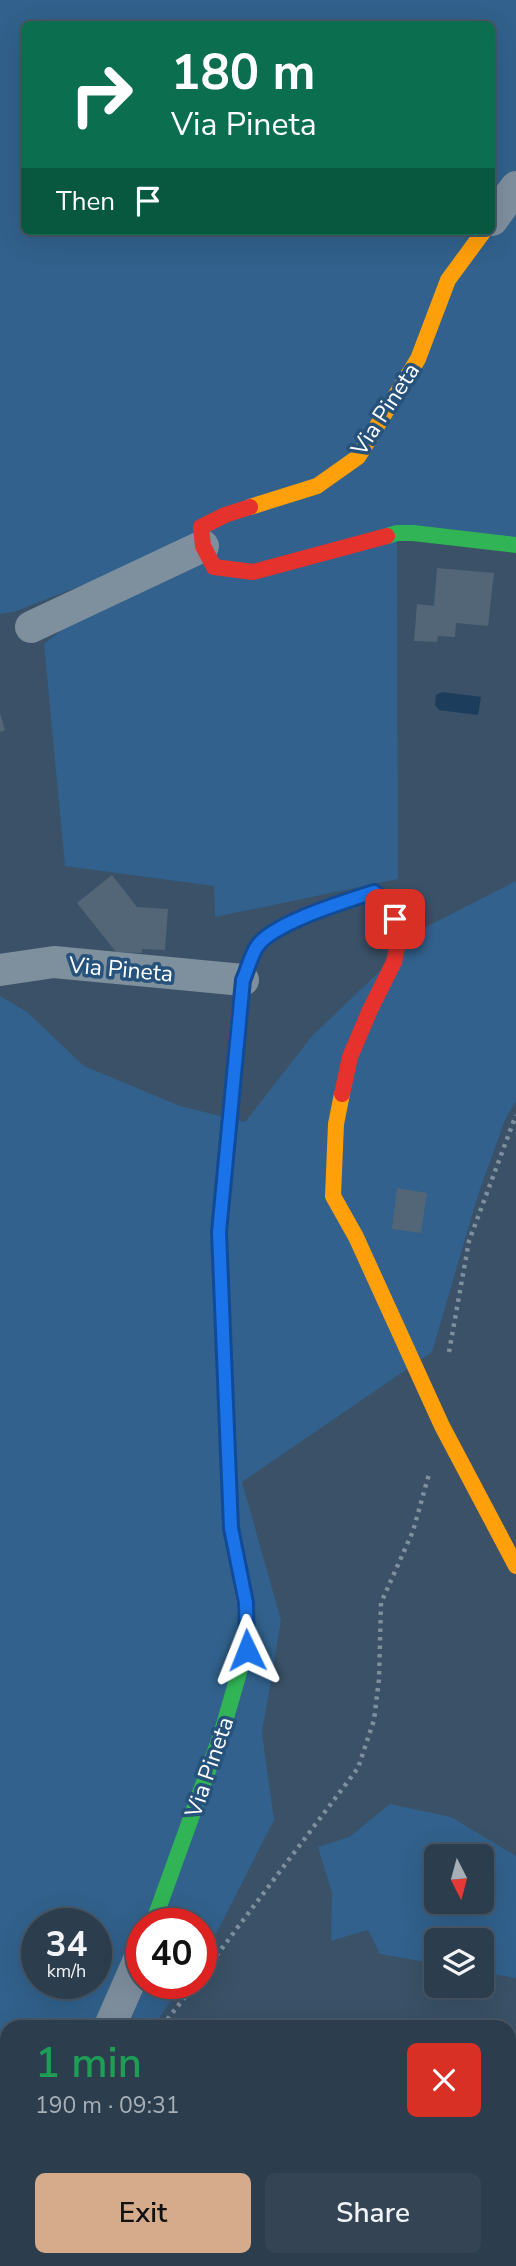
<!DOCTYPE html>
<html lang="en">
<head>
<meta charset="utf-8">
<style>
  :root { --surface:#2c3d4d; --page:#344454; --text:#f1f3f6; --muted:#a6aeb6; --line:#485665; --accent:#d6ab8b }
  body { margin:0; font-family:"Nunito Sans",sans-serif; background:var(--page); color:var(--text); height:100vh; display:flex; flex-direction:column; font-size:26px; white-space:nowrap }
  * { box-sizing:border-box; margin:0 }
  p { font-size:23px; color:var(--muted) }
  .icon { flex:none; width:38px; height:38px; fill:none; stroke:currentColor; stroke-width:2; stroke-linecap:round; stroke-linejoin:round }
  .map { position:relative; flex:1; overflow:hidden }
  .sheet { position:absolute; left:0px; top:2020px; width:516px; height:247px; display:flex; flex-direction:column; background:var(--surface); border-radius:21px 21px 0 0; box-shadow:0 7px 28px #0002,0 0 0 2px var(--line) }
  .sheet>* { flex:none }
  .guide { position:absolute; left:21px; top:21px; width:474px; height:214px; border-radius:10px; box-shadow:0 7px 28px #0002,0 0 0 2px var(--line); background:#0b6e4f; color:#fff; overflow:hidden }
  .needle { width:46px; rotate:174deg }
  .controls { position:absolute; left:424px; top:1844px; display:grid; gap:14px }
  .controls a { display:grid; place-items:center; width:70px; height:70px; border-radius:10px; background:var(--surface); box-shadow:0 7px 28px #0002,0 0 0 2px var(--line); font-size:35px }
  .speed { position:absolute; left:21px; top:1908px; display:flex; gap:14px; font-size:35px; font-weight:700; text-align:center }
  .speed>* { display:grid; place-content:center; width:91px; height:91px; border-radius:50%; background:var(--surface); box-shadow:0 7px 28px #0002,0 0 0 2px var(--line); line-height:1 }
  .speed small { font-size:18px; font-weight:400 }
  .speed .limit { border:10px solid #d22; background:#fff; color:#111 }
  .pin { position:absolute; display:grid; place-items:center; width:60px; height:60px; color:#fff; margin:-30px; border-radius:14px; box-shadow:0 4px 10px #0006 }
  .me { position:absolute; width:77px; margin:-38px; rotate:358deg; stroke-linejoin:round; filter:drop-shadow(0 0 5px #0008) }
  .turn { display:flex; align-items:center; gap:24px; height:147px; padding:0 35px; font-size:32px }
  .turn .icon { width:91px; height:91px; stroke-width:2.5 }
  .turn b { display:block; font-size:49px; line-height:60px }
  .then { display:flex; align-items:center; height:66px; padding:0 35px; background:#0003; gap:14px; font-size:26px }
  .round { display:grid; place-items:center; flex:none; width:74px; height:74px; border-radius:10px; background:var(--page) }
  .headline { display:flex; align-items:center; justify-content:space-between; height:119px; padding:0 35px }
  h1 { font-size:42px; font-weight:600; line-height:52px; color:#1e9e55 }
  .cta { display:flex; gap:14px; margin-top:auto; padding:14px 35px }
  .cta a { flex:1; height:80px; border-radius:10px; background:var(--accent); color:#111; font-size:28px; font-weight:600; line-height:80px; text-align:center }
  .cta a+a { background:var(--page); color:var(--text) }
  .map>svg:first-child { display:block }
  .green { fill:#31618c; fill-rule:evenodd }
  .water { fill:#1d3d5d }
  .building { fill:#526677 }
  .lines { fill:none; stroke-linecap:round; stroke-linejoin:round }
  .path { stroke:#7e8f9e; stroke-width:4.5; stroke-dasharray:3.5 5; stroke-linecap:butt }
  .street { stroke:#7e8f9e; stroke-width:32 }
  .fast { stroke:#30b455; stroke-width:16 }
  .slow { stroke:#ff9f0a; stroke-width:16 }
  .jam { stroke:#e5322d; stroke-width:16 }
  .route-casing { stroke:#114b97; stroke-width:18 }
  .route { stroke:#1a73e8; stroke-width:12 }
  .labels { text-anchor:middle; stroke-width:7; stroke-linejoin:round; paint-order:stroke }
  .street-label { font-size:23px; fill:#fff; stroke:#26527b }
</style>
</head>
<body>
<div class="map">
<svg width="516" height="2266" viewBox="0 0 516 2266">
  <rect width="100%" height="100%" fill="#3a5167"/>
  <g class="green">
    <path d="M 0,0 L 516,0 L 516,545 L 397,533 L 398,879 L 215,917 L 214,886 L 65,866 L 44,644 L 154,557 L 14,612 L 0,614 ZM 24,24 L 492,24 L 492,231 L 24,231 Z"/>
    <path d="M 516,881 L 516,1100 L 505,1120 L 478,1195 L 432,1352 L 242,1482 L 281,1620 L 262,1733 L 274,1820 L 216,1934 L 201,1956 L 201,1923 L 142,1923 L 142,1983 L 183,1983 L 154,2026 L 7,2026 L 7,2259 L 75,2259 L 75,2266 L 0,2266 L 0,996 L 27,1012 L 84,1066 L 180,1106 L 245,1122 L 312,1036 L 426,927 ZM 37,1923 L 96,1923 L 96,1983 L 37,1983 Z"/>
    <path d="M 390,1804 L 451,1817 L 516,1856 L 516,1978 L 481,1972 L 481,1941 L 436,1941 L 436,1964 L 380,1954 L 368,1930 L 331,1941 L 332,1893 L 318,1847 L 349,1837 ZM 436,1857 L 481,1857 L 481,1902 L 436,1902 Z"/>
    <polygon points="516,2151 516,2266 435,2266 439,2259 509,2259 509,2157"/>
  </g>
  <polygon class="water" points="442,692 481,697 478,715 439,710 435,705 436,695"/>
  <g class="building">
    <polygon points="437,568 494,573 488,626 456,623 455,637 438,636 437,642 414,641 417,604 434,606"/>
    <polygon points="0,713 5,730 0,732"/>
    <polygon points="112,875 137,907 168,909 165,950 142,949 142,953 116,952 77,903"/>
    <polygon points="397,1188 427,1193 421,1233 392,1229"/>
  </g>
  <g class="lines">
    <g class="path">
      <polyline points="449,1352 469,1241 516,1115"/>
      <polyline points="201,1976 358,1768 374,1720 379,1679 381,1603 413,1531 429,1474"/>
      <polyline points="162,2026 196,1983"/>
      <polyline points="91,2259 92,2266"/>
    </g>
    <g class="street">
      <polyline points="492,220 516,187"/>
      <polyline points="31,627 203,546"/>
      <polyline points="0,970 54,962 243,980"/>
      <polyline points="110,2026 142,1953"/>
      <polyline points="132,2259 136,2266"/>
    </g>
    <g class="fast">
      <polyline points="387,536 397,533 413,533 516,545"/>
      <polyline points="153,1923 221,1735 247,1645"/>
    </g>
    <g class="slow">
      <polyline points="250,507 317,486 358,457 418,359 448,280 484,231"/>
      <polyline points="233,1081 219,1232 231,1528 245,1603 247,1645"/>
      <polyline points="342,1094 336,1124 333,1196 356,1237 442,1426 516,1566"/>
    </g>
    <g class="jam">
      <polyline points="250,507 225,515 201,527 203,546 214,567 253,572 387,536"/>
      <path d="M 233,1081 C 237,1046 237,971 258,945 C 280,919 342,902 374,892 L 390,905 L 400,934 L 394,962 L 370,1010 L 350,1057 L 342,1094"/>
    </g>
  </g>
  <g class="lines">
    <g class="route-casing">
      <path id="route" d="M 247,1650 L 246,1603 L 231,1528 L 219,1232 L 243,980 C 248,969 251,954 258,945 C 276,922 346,901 374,892 L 390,905 L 395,919"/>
    </g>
    <use href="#route" class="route"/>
  </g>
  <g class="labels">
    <g class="street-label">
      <text transform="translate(385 409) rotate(-57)" y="8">Via Pineta</text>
      <text transform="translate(121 969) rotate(5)" y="8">Via Pineta</text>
      <text transform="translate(209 1767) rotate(-71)" y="8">Via Pineta</text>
    </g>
  </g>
</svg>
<div class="controls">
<a><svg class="needle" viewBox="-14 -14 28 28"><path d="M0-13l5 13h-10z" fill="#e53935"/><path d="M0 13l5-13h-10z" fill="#a6aeb6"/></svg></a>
<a><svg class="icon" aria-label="layers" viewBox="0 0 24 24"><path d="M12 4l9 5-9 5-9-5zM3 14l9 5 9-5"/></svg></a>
</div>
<div class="speed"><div>34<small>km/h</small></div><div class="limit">40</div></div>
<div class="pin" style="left:395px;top:919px;background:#d93025"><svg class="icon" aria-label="arrive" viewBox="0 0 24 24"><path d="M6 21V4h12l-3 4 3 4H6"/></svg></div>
<svg class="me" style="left:247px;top:1650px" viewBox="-20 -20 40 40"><path d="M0-17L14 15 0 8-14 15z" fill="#1a73e8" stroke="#fff" stroke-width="4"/></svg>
<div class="guide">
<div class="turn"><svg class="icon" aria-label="right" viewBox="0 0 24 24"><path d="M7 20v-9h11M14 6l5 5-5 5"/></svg><div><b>180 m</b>Via Pineta</div></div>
<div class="then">Then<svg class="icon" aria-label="arrive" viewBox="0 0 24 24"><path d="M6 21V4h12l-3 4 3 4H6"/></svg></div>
</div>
<section class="sheet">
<div class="headline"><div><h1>1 min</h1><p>190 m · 09:31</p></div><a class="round" style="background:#d93025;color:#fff"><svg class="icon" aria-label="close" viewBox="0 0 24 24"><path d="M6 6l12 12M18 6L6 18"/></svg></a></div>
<div class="cta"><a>Exit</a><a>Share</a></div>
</section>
</div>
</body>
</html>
